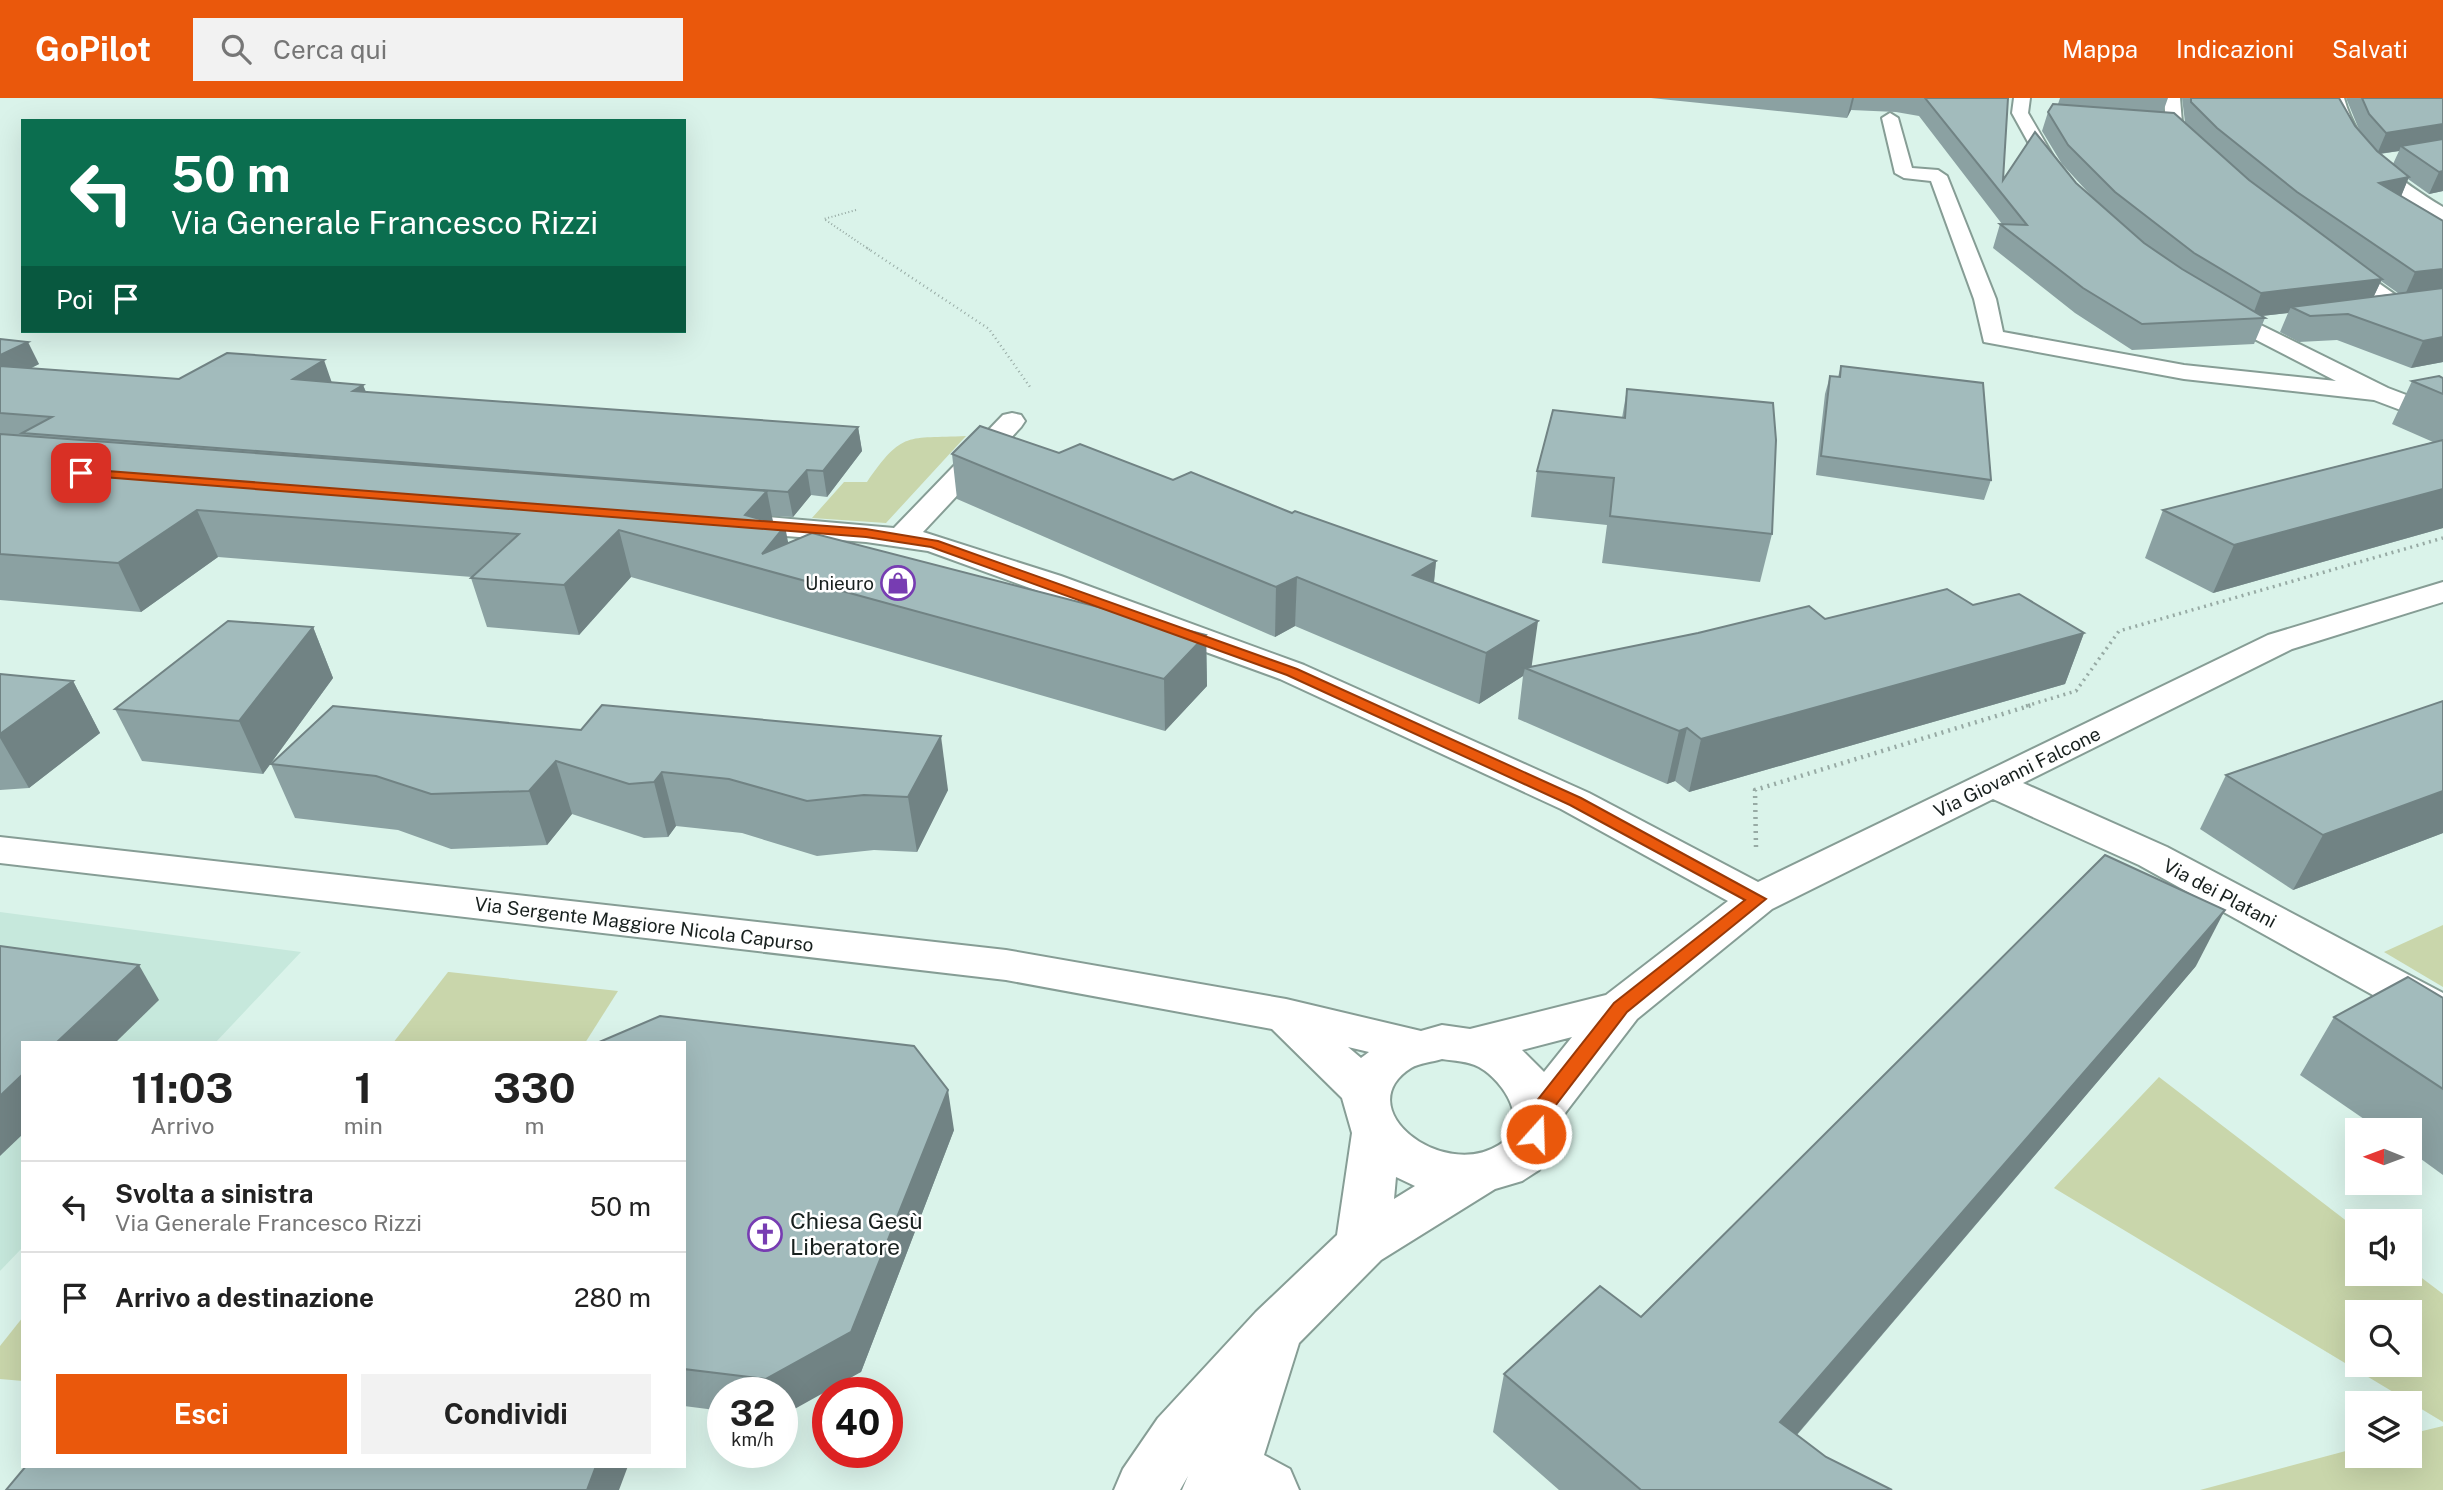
<!DOCTYPE html>
<html lang="it">
<head>
<meta charset="utf-8">
<style>
  :root { --surface:#fff; --page:#f2f2f2; --text:#222; --muted:#767676; --line:#e0e0e0; --accent:#ea580c }
  body { margin:0; font-family:"Public Sans",sans-serif; background:var(--page); color:var(--text); height:100vh; display:flex; flex-direction:column; font-size:26px; white-space:nowrap }
  * { box-sizing:border-box; margin:0 }
  p { font-size:23px; color:var(--muted) }
  .icon { flex:none; width:38px; height:38px; fill:none; stroke:currentColor; stroke-width:2; stroke-linecap:round; stroke-linejoin:round }
  .map { position:relative; flex:1; overflow:hidden }
  .details { position:absolute; left:21px; top:943px; width:665px; height:427px; display:flex; flex-direction:column; background:var(--surface); border-radius:0px; box-shadow:0 7px 28px #0002 }
  .details>* { flex:none }
  .top-card { position:absolute; left:21px; top:21px; width:665px; height:214px; border-radius:0px; box-shadow:0 7px 28px #0002; background:#0b6e4f; color:#fff; overflow:hidden }
  .needle { width:46px; rotate:271deg }
  .fabs { position:absolute; left:2345px; top:1020px; display:grid; gap:14px }
  .fabs a { display:grid; place-items:center; width:77px; height:77px; border-radius:0px; background:var(--surface); box-shadow:0 7px 28px #0002; font-size:35px }
  .speed { position:absolute; left:707px; top:1279px; display:flex; gap:14px; font-size:35px; font-weight:700; text-align:center }
  .speed>* { display:grid; place-content:center; width:91px; height:91px; border-radius:50%; background:var(--surface); box-shadow:0 7px 28px #0002; line-height:1 }
  .speed small { font-size:18px; font-weight:400 }
  .speed .limit { border:10px solid #d22; background:#fff; color:#111 }
  .pin { position:absolute; display:grid; place-items:center; width:60px; height:60px; color:#fff; margin:-30px; border-radius:14px; box-shadow:0 4px 10px #0006 }
  .me { position:absolute; width:77px; margin:-38px; rotate:20deg; stroke-linejoin:round; filter:drop-shadow(0 0 5px #0008) }
  .turn { display:flex; align-items:center; gap:24px; height:147px; padding:0 35px; font-size:32px }
  .turn .icon { width:91px; height:91px; stroke-width:2.5 }
  .turn b { display:block; font-size:49px; line-height:60px }
  .then { display:flex; align-items:center; height:66px; padding:0 35px; background:#0003; gap:14px; font-size:26px }
  .eta { display:flex; justify-content:space-evenly; align-items:center; height:119px; text-align:center }
  .eta b { font-size:42px; font-weight:700; line-height:49px }
  .primary-button { display:flex; gap:14px; margin-top:auto; padding:14px 35px }
  .primary-button a { flex:1; height:80px; border-radius:0px; background:var(--accent); color:#fff; font-size:28px; font-weight:700; line-height:80px; text-align:center }
  .primary-button a+a { background:var(--page); color:var(--text) }
  ul { padding:0; list-style:none }
  li { display:flex; align-items:center; gap:21px; height:91px; padding:0 35px; border-top:2px solid var(--line) }
  li div { flex:1 }
  li b { display:block; font-size:26px }
  li em { font-style:normal }
  header { display:flex; align-items:center; gap:42px; box-sizing:border-box; height:98px; padding:0 35px; background:var(--accent); color:#fff }
  header strong { font-size:33px }
  nav { display:flex; gap:38px; margin-inline-start:auto; font-size:24px }
  .search { width:490px; height:63px; background:var(--page); display:flex; align-items:center; gap:18px; box-sizing:border-box; padding:0 24px; border-radius:0px; color:var(--muted); font-size:26px }
  .map>svg:first-child { display:block }
  .built { fill:#c6e8dc }
  .green { fill:#c9d6ab; fill-rule:evenodd }
  .lines { fill:none; stroke-linecap:round; stroke-linejoin:round }
  .minor-casing { stroke:#869d95; stroke-width:4 }
  .path-far3 { stroke:#97aaa4; stroke-width:2; stroke-dasharray:1 2.5; stroke-linecap:butt }
  .path-far2 { stroke:#97aaa4; stroke-width:2.5; stroke-dasharray:1 3.5; stroke-linecap:butt }
  .path-far1 { stroke:#97aaa4; stroke-width:3.5; stroke-dasharray:2 4.5; stroke-linecap:butt }
  .path { stroke:#97aaa4; stroke-width:4.5; stroke-dasharray:2 5; stroke-linecap:butt }
  .minor { fill:#fff; fill-rule:evenodd }
  .wall { fill:#8ba1a2; fill-rule:evenodd }
  .shaded-wall { fill:#718384 }
  .building { fill:#a2bbbc; stroke:#718384; stroke-width:2 }
  .route { fill:#ea580c; stroke:#983908; stroke-width:2 }
  .labels { text-anchor:middle; stroke-width:5; stroke-linejoin:round; paint-order:stroke }
  .poi-label { font-size:19px; fill:#18201e; stroke:#fff; text-anchor:end }
  .street-label { font-size:19px; fill:#18201e; stroke:#fff }
  .near-poi-label { font-size:23px; fill:#18201e; stroke:#fff; text-anchor:start }
</style>
</head>
<body>
<header>
<strong>GoPilot</strong>
<div class="search"><svg class="icon" aria-label="search" viewBox="0 0 24 24"><circle cx="10" cy="10" r="6"/><path d="M15 15l6 6"/></svg>Cerca qui</div>
<nav><a>Mappa</a><a>Indicazioni</a><a>Salvati</a></nav>
</header>
<div class="map">
<svg width="2443" height="1392" viewBox="0 0 2443 1392">
  <rect width="100%" height="100%" fill="#daf3ea"/>
  <polygon class="built" points="0,814 301,854 215,945 23,945 23,1149 0,1173"/>
  <g class="green">
    <path d="M 966,338 L 886,425 L 812,420 L 844,384 L 867,384 C 903,332 907,341 966,338 Z"/>
    <polygon points="2443,827 2443,889 2384,854"/>
    <polygon points="448,874 449,874 618,893 585,945 393,945"/>
    <path d="M 2159,979 L 2357,1131 L 2357,1176 L 2410,1176 L 2410,1171 L 2443,1196 L 2443,1324 L 2054,1090 ZM 2410,1214 L 2410,1267 L 2357,1267 L 2357,1214 Z"/>
    <polygon points="23,1219 23,1283 0,1281 0,1248"/>
    <polygon points="2443,1328 2443,1392 2200,1392 2357,1350 2357,1358 2410,1358 2410,1336"/>
  </g>
  <g class="lines">
    <g class="minor-casing">
      <g id="minor">
        <polygon points="2014,0 2030,0 2028,15 2067,82 2065,86 2058,88 2049,82 2012,15"/>
        <polygon points="2164,0 2180,0 2182,25 2208,52 2211,56 2208,60 2196,60 2166,26"/>
        <path d="M 2328,0 L 2344,0 C 2358,52 2398,82 2443,109 L 2443,123 C 2431,120 2420,112 2410,105 C 2370,79 2339,47 2328,0 Z"/>
        <polygon points="1890,15 1898,20 1912,70 1938,72 1947,78 1996,201 2003,234 2184,267 2336,283 2204,215 2201,210 2204,205 2212,203 2388,290 2443,311 2443,328 2374,302 2184,281 1984,244 1974,201 1931,83 1904,80 1895,75 1882,20"/>
        <polygon points="2333,156 2340,158 2407,205 2410,210 2407,215 2391,215 2326,166 2322,162"/>
        <path d="M 1012,315 L 1021,317 L 1025,323 L 1021,329 L 923,434 L 1061,478 L 1304,567 L 1589,695 L 1758,784 L 2268,537 L 2443,484 L 2443,504 L 2292,551 L 2023,685 L 2167,749 L 2443,895 L 2443,931 L 2427,927 L 2139,767 L 1993,701 L 1772,811 L 1637,921 L 1562,1019 L 1557,1045 L 1539,1072 L 1522,1083 L 1495,1091 L 1381,1162 L 1299,1245 L 1264,1357 L 1290,1371 L 1299,1392 L 1182,1392 L 1188,1378 L 1180,1392 L 1114,1392 L 1123,1371 L 1158,1320 L 1256,1214 L 1337,1137 L 1352,1035 L 1342,1000 L 1272,931 L 1006,882 L 0,765 L 0,739 L 1006,852 L 1286,901 L 1421,933 L 1442,927 L 1470,931 L 1606,897 L 1728,803 L 1561,711 L 1280,581 L 928,453 L 866,444 L 733,434 L 723,431 L 718,425 L 723,419 L 733,416 L 894,430 L 1003,317 ZM 1572,939 L 1544,974 L 1522,952 ZM 1348,949 L 1369,954 L 1361,960 ZM 1442,961 C 1454,963 1468,963 1479,969 C 1504,983 1532,1026 1499,1047 C 1442,1083 1348,1010 1411,970 C 1419,965 1433,964 1442,961 ZM 1396,1079 L 1415,1088 L 1394,1101 Z"/>
      </g>
    </g>
    <polyline class="path-far3" points="856,112 824,121 870,152"/>
    <polyline class="path-far2" points="867,150 989,231 1030,289"/>
    <polyline class="path-far1" points="2026,608 2076,593 2119,533 2443,440"/>
    <polyline class="path" points="1756,749 1755,692 2032,607"/>
    <use href="#minor" class="minor"/>
  </g>
  <g class="wall">
    <path d="M 1651,0 L 2008,0 L 2003,82 L 2076,85 L 2096,103 L 2062,66 L 2042,33 L 2048,14 L 2058,6 L 2060,0 L 2168,0 L 2163,14 L 2185,24 L 2182,0 L 2339,0 L 2355,28 L 2360,34 L 2346,0 L 2443,0 L 2443,93 L 2429,96 L 2408,81 L 2401,98 L 2443,123 L 2443,264 L 2411,270 L 2337,242 L 2299,244 L 2280,234 L 2288,215 L 2262,218 L 2265,220 L 2254,246 L 2132,252 L 2075,215 L 1993,150 L 2000,126 L 2002,126 L 1919,18 L 1896,14 L 1851,12 L 1847,20 ZM 2399,53 L 2393,66 L 2380,56 ZM 2381,183 L 2398,195 L 2374,198 Z"/>
    <polygon points="0,241 39,266 31,270 179,281 332,284 363,287 366,294 858,329 862,353 827,399 811,397 793,419 771,418 773,424 788,445 1206,537 1207,588 1165,633 631,479 579,537 487,529 471,480 472,479 218,459 141,514 0,502"/>
    <polygon points="1841,268 1991,382 1984,402 1816,377 1825,296 1830,278 1838,279"/>
    <polygon points="2443,280 2443,430 2213,495 2145,460 2163,412 2433,344 2392,326 2412,283"/>
    <polygon points="1627,291 1772,436 1760,484 1602,465 1607,427 1531,419 1537,373 1622,320"/>
    <polygon points="1059,355 1173,382 1292,415 1436,463 1434,485 1532,568 1825,521 1973,507 2084,535 2065,586 1689,694 1675,683 1667,686 1518,621 1523,578 1479,606 1295,528 1275,539 957,401 952,356"/>
    <polygon points="313,529 333,580 263,676 142,663 115,611"/>
    <polygon points="0,576 73,583 100,635 29,690 0,692"/>
    <polygon points="2443,603 2443,735 2293,792 2200,731 2226,677"/>
    <polygon points="333,608 948,692 917,754 874,752 817,758 742,735 676,728 668,739 644,740 572,716 547,747 451,751 398,732 295,720 271,666"/>
    <polygon points="2196,868 1797,1337 1826,1359 1892,1392 1559,1392 1493,1334 1504,1276 1641,1219"/>
    <polygon points="2443,900 2443,1077 2410,1053 2410,1032 2380,1032 2300,977 2334,919"/>
    <polygon points="684,945 954,1032 861,1274 782,1295 723,1295 723,1313 684,1308"/>
  </g>
  <g class="shaded-wall">
    <polygon points="1852,0 1854,0 1851,12 1847,20"/>
    <polygon points="2443,26 2443,45 2401,48 2399,53 2377,56 2386,35"/>
    <polygon points="2443,73 2443,93 2429,96 2439,74"/>
    <polygon points="2409,79 2400,101 2379,85"/>
    <polygon points="2443,171 2443,194 2404,199 2415,174"/>
    <polygon points="2382,181 2371,204 2291,209 2288,215 2252,219 2261,195"/>
    <polygon points="2443,239 2443,264 2411,270 2423,243"/>
    <polygon points="28,244 39,266 0,286 0,257"/>
    <polygon points="324,262 332,285 293,281"/>
    <polygon points="363,287 372,310 353,293"/>
    <polygon points="858,329 862,353 827,399 823,373"/>
    <polygon points="807,372 811,397 793,419 788,394"/>
    <polygon points="2443,391 2443,430 2213,495 2234,447"/>
    <polygon points="767,393 776,439 785,428 794,475 765,472 745,417"/>
    <polygon points="197,412 218,459 141,514 118,465"/>
    <polygon points="619,432 631,479 579,537 564,487"/>
    <polygon points="1436,463 1431,512 1413,477"/>
    <polygon points="1297,479 1295,528 1275,539 1276,489"/>
    <polygon points="1538,523 1531,573 1525,570 1523,578 1479,606 1486,555"/>
    <polygon points="313,529 333,580 263,676 239,623"/>
    <polygon points="2084,535 2065,586 1689,694 1701,641"/>
    <polygon points="1206,537 1207,588 1165,633 1164,581"/>
    <polygon points="73,583 100,635 29,690 0,640 0,636"/>
    <polygon points="1687,630 1675,683 1667,686 1679,633"/>
    <polygon points="941,638 948,692 917,754 908,699"/>
    <polygon points="556,663 572,716 547,747 529,693"/>
    <polygon points="662,674 676,728 668,739 654,684"/>
    <polygon points="2443,693 2443,735 2293,792 2323,737"/>
    <polygon points="2225,812 2196,868 1758,1382 1780,1324"/>
    <polygon points="139,867 159,902 115,945 56,945"/>
    <polygon points="23,976 23,1036 0,1058 0,998"/>
    <polygon points="948,992 954,1032 861,1274 782,1318 782,1295 771,1295 766,1281"/>
    <polygon points="596,1368 628,1368 619,1392 587,1392"/>
  </g>
  <g class="building">
    <polygon points="1925,0 2008,0 2003,82 2035,34 2076,85 2144,145 2182,171 2265,220 2142,226 2083,190 2000,126 2027,127"/>
    <polygon points="2191,0 2339,0 2355,28 2377,53 2409,79 2379,85 2443,123 2443,171 2415,174 2297,94 2217,30 2191,4"/>
    <polygon points="2362,0 2443,0 2443,26 2386,35 2369,16"/>
    <polygon points="2053,6 2174,15 2249,82 2382,181 2261,195 2194,155 2115,94 2068,47 2048,14"/>
    <polygon points="2443,41 2443,73 2439,74 2401,48"/>
    <polygon points="2443,190 2443,239 2423,243 2348,216 2310,218 2291,209"/>
    <polygon points="0,241 28,244 0,257"/>
    <polygon points="227,255 324,262 293,281 363,287 353,293 858,329 823,373 807,372 788,394 22,335 52,319 0,315 0,268 179,281"/>
    <polygon points="1841,268 1983,285 1991,382 1821,358 1830,278 1840,279"/>
    <polygon points="2439,278 2443,280 2443,296 2412,283"/>
    <polygon points="1627,291 1773,305 1776,342 1772,436 1610,418 1614,380 1537,373 1553,312 1625,320"/>
    <polygon points="980,328 1059,355 1080,346 1173,382 1191,374 1292,415 1295,413 1436,463 1413,477 1538,523 1486,555 1297,479 1276,489 952,356"/>
    <polygon points="0,336 767,393 745,417 785,428 762,456 812,435 1206,537 1164,581 619,432 564,487 471,480 519,436 197,412 118,465 0,456"/>
    <polygon points="2443,342 2443,391 2234,447 2163,412"/>
    <polygon points="1947,491 1973,507 2019,496 2084,535 1701,641 1687,630 1679,633 1525,570 1698,535 1809,508 1825,521"/>
    <polygon points="228,523 313,529 239,623 115,611"/>
    <polygon points="0,576 73,583 0,636"/>
    <polygon points="2443,603 2443,693 2323,737 2226,677"/>
    <polygon points="602,607 941,638 908,699 864,697 807,703 729,681 662,674 654,684 629,686 556,663 529,693 431,696 376,678 271,666 333,608 581,632"/>
    <polygon points="2105,757 2225,812 1780,1324 1826,1359 1892,1392 1641,1392 1504,1276 1600,1188 1641,1219"/>
    <polygon points="0,848 139,867 56,945 23,945 23,976 0,998"/>
    <polygon points="2408,879 2443,900 2443,991 2334,919"/>
    <polygon points="660,918 914,948 948,992 851,1234 766,1281 684,1271 684,945 597,945"/>
    <polygon points="26,1368 596,1368 587,1392 6,1392"/>
  </g>
  <polygon class="route" points="81,371 866,431 938,443 1297,571 1581,700 1766,801 1627,914 1549,1016 1543,1041 1529,1041 1526,1036 1532,1009 1614,905 1745,802 1570,707 1287,577 931,449 866,439 77,377 75,375"/>
  <defs>
    <g id="shop-ring" transform="scale(1.75)"><circle r="9.5" fill="#fff" stroke="#773cb2" stroke-width="1.5"/><path d="M-5-2.5h2.3a2.7 3.5 0 0 1 5.4 0H5L5.5 6h-11ZM-1.5-2.5h3a1.5 2.3 0 0 0-3 0Z" fill="#773cb2"/></g>
    <g id="church-ring" transform="scale(1.75)"><circle r="9.5" fill="#fff" stroke="#773cb2" stroke-width="1.5"/><path d="M-1.2-6h2.4v3.5h3.3v2.4h-3.3V6h-2.4V-.1h-3.3v-2.4h3.3Z" fill="#773cb2"/></g>
  </defs>
  <g fill-rule="evenodd">
    <use href="#shop-ring" x="898" y="485"/>
    <use href="#church-ring" x="765" y="1136"/>
  </g>
  <g class="labels">
    <g class="poi-label">
      <text x="874" y="492">Unieuro</text>
    </g>
    <g class="street-label">
      <text transform="translate(2017 674) rotate(-26)" y="7">Via Giovanni Falcone</text>
      <text transform="translate(2220 795) rotate(28)" y="7">Via dei Platani</text>
      <text transform="translate(644 826) rotate(7)" y="7">Via Sergente Maggiore Nicola Capurso</text>
    </g>
    <g class="near-poi-label">
      <text x="790" y="1131">Chiesa Gesù<tspan x="790" dy="26">Liberatore</tspan></text>
    </g>
  </g>
</svg>
<div class="fabs">
<a><svg class="needle" viewBox="-14 -14 28 28"><path d="M0-13l5 13h-10z" fill="#e53935"/><path d="M0 13l5-13h-10z" fill="#767676"/></svg></a>
<a><svg class="icon" aria-label="sound" viewBox="0 0 24 24"><path d="M4 9h4l5-4v14l-5-4H4zM17 9q2 3 0 6"/></svg></a>
<a><svg class="icon" aria-label="search" viewBox="0 0 24 24"><circle cx="10" cy="10" r="6"/><path d="M15 15l6 6"/></svg></a>
<a><svg class="icon" aria-label="layers" viewBox="0 0 24 24"><path d="M12 4l9 5-9 5-9-5zM3 14l9 5 9-5"/></svg></a>
</div>
<div class="speed"><div>32<small>km/h</small></div><div class="limit">40</div></div>
<div class="pin" style="left:81px;top:375px;background:#d93025"><svg class="icon" aria-label="arrive" viewBox="0 0 24 24"><path d="M6 21V4h12l-3 4 3 4H6"/></svg></div>
<svg class="me" style="left:1536px;top:1036px" viewBox="-20 -20 40 40"><circle r="17" fill="#ea580c" stroke="#fff" stroke-width="3"/><path d="M0-11L8 9 0 5-8 9z" fill="#fff"/></svg>
<div class="top-card">
<div class="turn"><svg class="icon" aria-label="left" viewBox="0 0 24 24"><path d="M17 20v-9H6M10 6l-5 5 5 5"/></svg><div><b>50 m</b>Via Generale Francesco Rizzi</div></div>
<div class="then">Poi<svg class="icon" aria-label="arrive" viewBox="0 0 24 24"><path d="M6 21V4h12l-3 4 3 4H6"/></svg></div>
</div>
<section class="details">
<div class="eta">
<div><b>11:03</b><p>Arrivo</p></div>
<div><b>1</b><p>min</p></div>
<div><b>330</b><p>m</p></div>
</div>
<ul>
<li><svg class="icon" aria-label="left" viewBox="0 0 24 24"><path d="M17 20v-9H6M10 6l-5 5 5 5"/></svg><div><b>Svolta a sinistra</b><p>Via Generale Francesco Rizzi</p></div><em>50 m</em></li>
<li><svg class="icon" aria-label="arrive" viewBox="0 0 24 24"><path d="M6 21V4h12l-3 4 3 4H6"/></svg><div><b>Arrivo a destinazione</b></div><em>280 m</em></li>
</ul>
<div class="primary-button"><a>Esci</a><a>Condividi</a></div>
</section>
</div>
</body>
</html>
